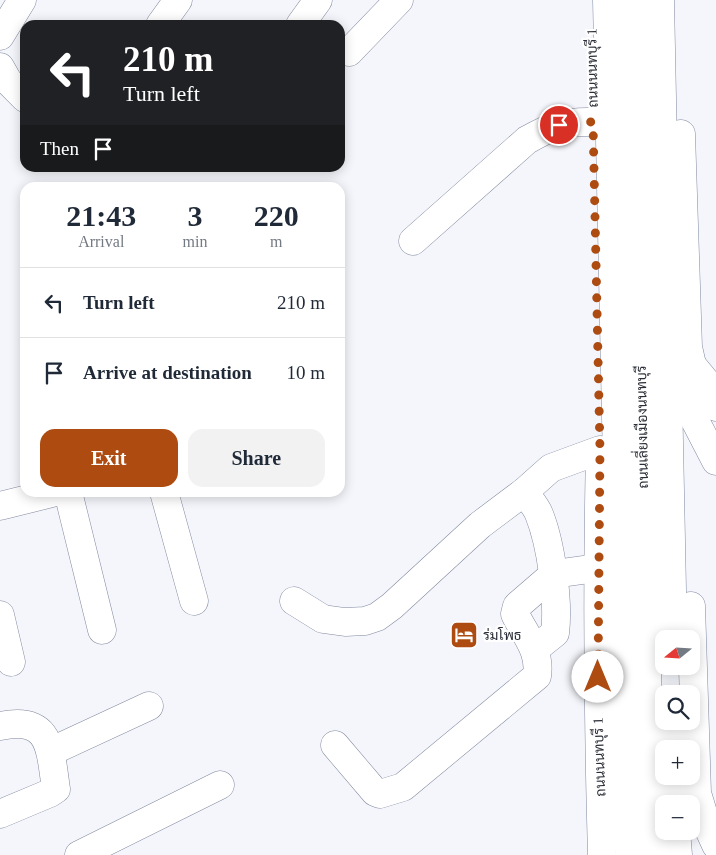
<!DOCTYPE html>
<html lang="en">
<head>
<meta charset="utf-8">
<style>
  :root { --surface:#fff; --page:#f2f2f3; --text:#1f2937; --muted:#747a83; --line:#e0e1e3; --accent:#ad4b11 }
  body { margin:0; font-family:"Times New Roman",Sarabun,serif; background:var(--page); color:var(--text); height:100vh; display:flex; flex-direction:column; font-size:19px; white-space:nowrap }
  * { box-sizing:border-box; margin:0 }
  p { font-size:16px; color:var(--muted) }
  .icon { flex:none; width:28px; height:28px; fill:none; stroke:currentColor; stroke-width:2; stroke-linecap:round; stroke-linejoin:round }
  .map { position:relative; flex:1; overflow:hidden }
  .drawer { position:absolute; left:20px; top:182px; width:325px; height:315px; display:flex; flex-direction:column; background:var(--surface); border-radius:15px; box-shadow:0 2px 12px #0003 }
  .drawer>* { flex:none }
  .guide { position:absolute; left:20px; top:20px; width:325px; height:152px; border-radius:15px; box-shadow:0 2px 12px #0003; background:#202124; color:#fff; overflow:hidden }
  .needle { width:32px; rotate:252deg }
  .fabs { position:absolute; left:655px; top:630px; display:grid; gap:10px }
  .fabs a { display:grid; place-items:center; width:45px; height:45px; border-radius:10px; background:var(--surface); box-shadow:0 2px 12px #0003; font-size:25px }
  .pin { position:absolute; display:grid; place-items:center; width:42px; height:42px; color:#fff; margin:-21px; border:2px solid #fff; border-radius:50%; box-shadow:0 1px 5px #0007 }
  .me { position:absolute; width:55px; margin:-28px; rotate:0deg; stroke-linejoin:round; filter:drop-shadow(0 0 4px #0008) }
  .turn { display:flex; align-items:center; gap:18px; height:105px; padding:0 20px; font-size:22px }
  .turn .icon { width:65px; height:65px; stroke-width:2.5 }
  .turn b { display:block; font-size:35px; line-height:42px }
  .then { display:flex; align-items:center; height:48px; padding:0 20px; background:#0003; gap:10px; font-size:19px }
  .eta { display:flex; justify-content:space-evenly; align-items:center; height:85px; text-align:center }
  .eta b { font-size:30px; font-weight:600; line-height:35px }
  .action { display:flex; gap:10px; margin-top:auto; padding:10px 20px }
  .action a { flex:1; height:58px; border-radius:15px; background:var(--accent); color:#fff; font-size:20px; font-weight:600; line-height:58px; text-align:center }
  .action a+a { background:var(--page); color:var(--text) }
  ul { padding:0; list-style:none }
  li { display:flex; align-items:center; gap:15px; height:70px; padding:0 20px; border-top:1px solid var(--line) }
  li div { flex:1 }
  li b { display:block; font-size:19px }
  li em { font-style:normal }
  .map>svg:first-child { display:block }
  .lines { fill:none; stroke-linecap:round; stroke-linejoin:round }
  .minor-casing { stroke:#8289a0; stroke-width:29 }
  .major-casing { stroke:#8289a0; stroke-width:29 }
  .minor { stroke:#fff; stroke-width:28 }
  .major { stroke:#fff; stroke-width:28 }
  .route { stroke:#ad4b11; stroke-width:9; stroke-dasharray:0 16.2 }
  .labels { text-anchor:middle; stroke-width:4.5; stroke-linejoin:round; paint-order:stroke }
  .street-label { font-size:14px; fill:#2b2e37; stroke:#fff }
  .poi-label { font-size:14px; fill:#2b2e37; stroke:#fff; text-anchor:start }
</style>
</head>
<body>
<div class="map">
<svg width="716" height="855" viewBox="0 0 716 855">
  <rect width="100%" height="100%" fill="#f4f6fb"/>
  <g class="lines">
    <g class="minor-casing">
      <g id="minor">
        <polyline points="160,25 178,0"/>
        <polyline points="300,25 318,0"/>
        <polyline points="0,36 22,0"/>
        <polyline points="349,52 399,0"/>
        <polyline points="0,67 8,81 25,98"/>
        <path d="M 413,241 L 527,140 C 552,126 564,121 593,122"/>
        <polyline points="68,492 102,630"/>
        <polyline points="164,492 194,601"/>
        <path d="M 524,492 C 529,499 536,506 539,514 C 551,544 559,601 555,633 L 535,649"/>
        <polyline points="0,506 56,492"/>
        <polyline points="294,601 323,619 345,622 365,621 377,617 392,606 480,525 524,492 551,468 600,450"/>
        <polyline points="0,615 11,662"/>
        <path d="M 0,726 C 52,715 50,750 56,789 L 50,793 L 0,814"/>
        <path d="M 335,745 L 375,792 L 380,794 L 403,787 L 537,676 C 541,651 525,635 515,614 L 517,606 L 554,574 L 597,568"/>
        <polyline points="52,751 149,706"/>
        <polyline points="79,855 220,785"/>
      </g>
    </g>
    <g class="major-casing">
      <g id="major">
        <polyline points="607,0 622,694 627,834 630,855"/>
        <polyline points="633,0 651,855"/>
        <polyline points="660,0 673,639"/>
        <polyline points="681,134 688,347 692,365 687,405 716,461"/>
        <polyline points="692,365 706,382 716,407"/>
        <path d="M 600,452 C 597,586 598,720 602,855"/>
        <polyline points="691,606 697,793 706,823 716,845"/>
        <polyline points="676,721 676,749"/>
        <polyline points="676,804 676,776"/>
        <polyline points="676,831 678,855"/>
      </g>
    </g>
    <use href="#minor" class="minor"/>
    <use href="#major" class="major"/>
  </g>
  <g class="lines">
    <polyline class="route" points="559,125 570,121 593,122 600,450 598,677"/>
  </g>
  <defs>
    <g id="hotel-square" transform="scale(1.4375)"><rect x="-9" y="-9" width="18" height="18" rx="4" fill="#ad4b11" stroke="#fff"/><path d="M-6-4.5h1.5V1H6V5H4.5V3h-9V5H-6ZM-4 0a1.8 1.8 0 1 1 3.6 0ZM.5 0V-2.5h3Q6-2.5 6 0Z" fill="#fff"/></g>
  </defs>
  <g fill-rule="evenodd">
    <use href="#hotel-square" x="464" y="635"/>
  </g>
  <g class="labels">
    <g class="street-label">
      <text transform="translate(592 68) rotate(-91)" y="5">ถนนนนทบุรี 1</text>
      <text transform="translate(642 427) rotate(-91)" y="5">ถนนเลี่ยงเมืองนนทบุรี</text>
      <text transform="translate(599 757) rotate(-92)" y="5">ถนนนนทบุรี 1</text>
    </g>
    <g class="poi-label">
      <text x="483" y="640">ร่มโพธ</text>
    </g>
  </g>
</svg>
<div class="fabs">
<a><svg class="needle" viewBox="-14 -14 28 28"><path d="M0-13l5 13h-10z" fill="#e53935"/><path d="M0 13l5-13h-10z" fill="#747a83"/></svg></a>
<a><svg class="icon" aria-label="search" viewBox="0 0 24 24"><circle cx="10" cy="10" r="6"/><path d="M15 15l6 6"/></svg></a>
<a>+</a>
<a>−</a>
</div>
<div class="pin" style="left:559px;top:125px;background:#d93025"><svg class="icon" aria-label="arrive" viewBox="0 0 24 24"><path d="M6 21V4h12l-3 4 3 4H6"/></svg></div>
<svg class="me" style="left:598px;top:677px" viewBox="-20 -20 40 40"><circle r="19" fill="#fff"/><path d="M0-13L10 11 0 6-10 11z" fill="#ad4b11"/></svg>
<div class="guide">
<div class="turn"><svg class="icon" aria-label="left" viewBox="0 0 24 24"><path d="M17 20v-9H6M10 6l-5 5 5 5"/></svg><div><b>210 m</b>Turn left</div></div>
<div class="then">Then<svg class="icon" aria-label="arrive" viewBox="0 0 24 24"><path d="M6 21V4h12l-3 4 3 4H6"/></svg></div>
</div>
<section class="drawer">
<div class="eta">
<div><b>21:43</b><p>Arrival</p></div>
<div><b>3</b><p>min</p></div>
<div><b>220</b><p>m</p></div>
</div>
<ul>
<li><svg class="icon" aria-label="left" viewBox="0 0 24 24"><path d="M17 20v-9H6M10 6l-5 5 5 5"/></svg><div><b>Turn left</b></div><em>210 m</em></li>
<li><svg class="icon" aria-label="arrive" viewBox="0 0 24 24"><path d="M6 21V4h12l-3 4 3 4H6"/></svg><div><b>Arrive at destination</b></div><em>10 m</em></li>
</ul>
<div class="action"><a>Exit</a><a>Share</a></div>
</section>
</div>
</body>
</html>
